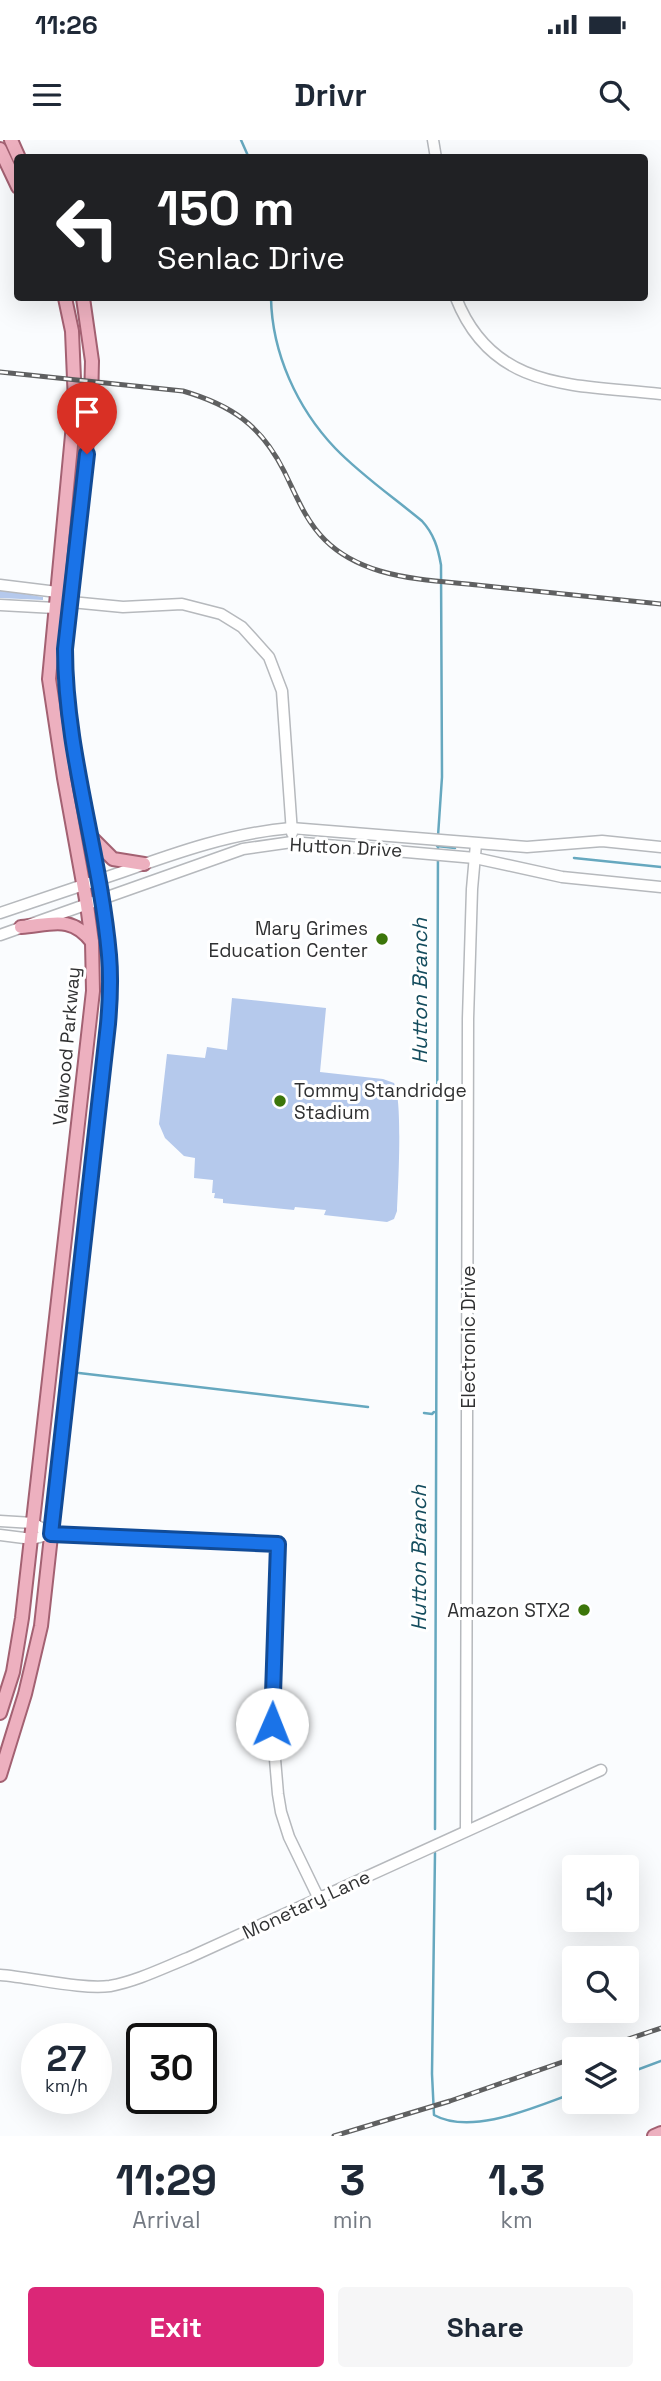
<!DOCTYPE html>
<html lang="en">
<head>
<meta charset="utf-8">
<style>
  :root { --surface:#fff; --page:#f6f6f7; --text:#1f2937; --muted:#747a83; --accent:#db2777 }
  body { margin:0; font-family:"Space Grotesk",sans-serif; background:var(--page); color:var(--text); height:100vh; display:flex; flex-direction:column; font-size:26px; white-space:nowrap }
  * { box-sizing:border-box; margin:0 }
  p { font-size:23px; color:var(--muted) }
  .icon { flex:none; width:38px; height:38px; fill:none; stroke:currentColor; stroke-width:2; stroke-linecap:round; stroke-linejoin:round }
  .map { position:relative; height:1996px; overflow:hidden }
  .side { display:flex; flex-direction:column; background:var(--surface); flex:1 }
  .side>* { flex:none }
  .guide { position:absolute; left:14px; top:14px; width:634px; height:147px; border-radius:7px; box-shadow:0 7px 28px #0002; background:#202124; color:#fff; overflow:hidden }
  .tools { position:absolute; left:562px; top:1715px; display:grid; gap:14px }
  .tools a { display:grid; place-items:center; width:77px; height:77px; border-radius:7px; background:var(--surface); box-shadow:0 7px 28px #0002; font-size:35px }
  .speed { position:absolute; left:21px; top:1883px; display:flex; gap:14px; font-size:35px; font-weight:700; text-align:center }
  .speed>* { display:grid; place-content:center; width:91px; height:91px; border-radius:50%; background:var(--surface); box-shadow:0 7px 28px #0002; line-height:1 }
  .speed small { font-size:18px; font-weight:400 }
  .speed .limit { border:4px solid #111; border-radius:10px; background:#fff; color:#111 }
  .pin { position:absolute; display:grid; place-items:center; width:60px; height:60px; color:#fff; margin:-72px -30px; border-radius:50% 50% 50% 0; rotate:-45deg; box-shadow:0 0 7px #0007 }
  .pin .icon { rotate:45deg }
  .me { position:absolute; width:77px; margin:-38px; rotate:1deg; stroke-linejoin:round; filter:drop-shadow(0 0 5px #0008) }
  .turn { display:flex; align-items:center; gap:24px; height:147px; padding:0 28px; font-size:32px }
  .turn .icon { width:91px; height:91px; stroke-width:2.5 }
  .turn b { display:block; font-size:49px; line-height:60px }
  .eta { display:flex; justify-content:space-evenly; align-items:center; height:119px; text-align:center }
  .eta b { font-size:42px; font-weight:700; line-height:49px }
  .primary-button { display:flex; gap:14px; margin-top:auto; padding:14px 28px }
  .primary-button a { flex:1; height:80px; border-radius:7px; background:var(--accent); color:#fff; font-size:28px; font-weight:700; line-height:80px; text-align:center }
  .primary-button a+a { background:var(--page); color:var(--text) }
  .status { display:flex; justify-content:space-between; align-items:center; height:49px; padding:0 35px; background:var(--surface); direction:ltr }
  .status svg { height:19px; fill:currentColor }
  header { display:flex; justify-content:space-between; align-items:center; height:91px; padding:0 28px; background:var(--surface); font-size:32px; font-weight:700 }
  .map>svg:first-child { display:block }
  .green { fill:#b5c9ec }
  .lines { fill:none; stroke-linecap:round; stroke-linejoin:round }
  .stream { stroke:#66a8bf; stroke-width:2.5 }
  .minor-casing { stroke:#b6b9bd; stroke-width:13 }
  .major-casing { stroke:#a36172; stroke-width:16 }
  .minor { stroke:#fff; stroke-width:10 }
  .major { stroke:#edb0bf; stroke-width:12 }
  .rail-casing { stroke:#5f6061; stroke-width:5 }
  .rail { stroke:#fff; stroke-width:2.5; stroke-dasharray:8; stroke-linecap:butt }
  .route-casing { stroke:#114b97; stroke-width:18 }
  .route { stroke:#1a73e8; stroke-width:12 }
  .poi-dot { fill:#3c760a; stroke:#fff; stroke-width:2.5 }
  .labels { text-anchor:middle; stroke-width:6; stroke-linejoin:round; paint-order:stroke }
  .street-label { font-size:19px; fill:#303132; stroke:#fff }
  .poi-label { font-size:19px; fill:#303132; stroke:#fff; text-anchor:end }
  .water-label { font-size:21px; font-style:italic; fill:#154d5e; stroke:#fff }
</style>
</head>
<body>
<div class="status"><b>11:26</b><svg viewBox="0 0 49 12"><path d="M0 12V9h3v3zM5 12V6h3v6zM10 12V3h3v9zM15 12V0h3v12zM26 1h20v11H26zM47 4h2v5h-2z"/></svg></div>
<header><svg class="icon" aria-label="menu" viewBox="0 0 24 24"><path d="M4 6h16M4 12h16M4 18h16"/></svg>Drivr<svg class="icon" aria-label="search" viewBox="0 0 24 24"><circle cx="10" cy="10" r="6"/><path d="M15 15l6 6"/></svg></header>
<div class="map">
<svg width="661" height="1996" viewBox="0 0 661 1996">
  <rect width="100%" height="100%" fill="#fafcfe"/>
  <g class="green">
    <polygon points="0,450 43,457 43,460 0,458"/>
    <path d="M 232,858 L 326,868 L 320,932 L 383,939 L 394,943 C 403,958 398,1048 397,1071 L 394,1079 L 387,1082 L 324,1075 L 326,1070 L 295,1067 L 294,1070 L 223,1063 L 223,1059 L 214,1058 L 215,1053 L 212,1053 L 213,1040 L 194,1038 L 195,1018 L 184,1016 L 165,998 L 159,984 L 167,914 L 205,918 L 207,907 L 227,910 Z"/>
  </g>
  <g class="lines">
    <g class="stream">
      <polyline points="241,0 249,18"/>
      <path d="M 271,158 C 272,213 297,268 335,308 C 361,335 393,357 422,381 C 434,394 438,408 441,425 L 442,637 L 438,696"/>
      <polyline points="437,706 455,708"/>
      <polyline points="574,718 661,727"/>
      <polyline points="79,1233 368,1267"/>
      <polyline points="424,1273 432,1274 434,1272"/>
      <polyline points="435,1689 438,702"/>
      <path d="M 435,1713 L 432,1934 L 434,1975 C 472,1996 535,1967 574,1953"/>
      <polyline points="626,1934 661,1921"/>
    </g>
    <g class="minor-casing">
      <g id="minor">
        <polyline points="433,0 436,18"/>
        <path d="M 456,158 C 493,252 575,244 661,254"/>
        <polyline points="0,445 57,452 61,455"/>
        <polyline points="0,465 55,468 71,462 123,467 182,464 221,474 242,487 269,517 282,551 292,693"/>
        <path d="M 0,773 C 41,759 81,746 122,732 C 178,712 232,693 291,688 L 527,707 L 602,701 L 661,707"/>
        <polyline points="0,795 243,709 292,702 475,718 562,737 661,747"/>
        <polyline points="0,1381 33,1383 51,1394"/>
        <polyline points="0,1395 32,1399 51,1394 278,1404 272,1584 278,1654 281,1672 289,1697 319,1759"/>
        <polyline points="466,1691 468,879 472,749 476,704"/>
        <path d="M 0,1835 C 30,1837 82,1850 110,1846 C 137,1841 163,1828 188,1818 L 601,1630"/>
      </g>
    </g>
    <g class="major-casing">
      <g id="major">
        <polyline points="11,0 19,18"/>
        <polyline points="0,9 18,47"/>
        <polyline points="91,697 113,719 144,724"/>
        <path d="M 21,787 C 50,785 71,774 92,802"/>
        <polyline points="0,1573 13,1532 22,1478 93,851 92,802 87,765 64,638 49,539 75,263 72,191 65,158"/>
        <path d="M 0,1635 L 25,1554 L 41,1486 L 108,884 C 110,861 111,838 109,815 C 100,712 65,612 65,509 L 91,264 L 92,221 L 83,158"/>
        <polyline points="654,1996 661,1993"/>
      </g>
    </g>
    <use href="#minor" class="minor"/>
    <use href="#major" class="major"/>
    <g class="rail-casing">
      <g id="rail">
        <path d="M 0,232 L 183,251 C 231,265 261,285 284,331 C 296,355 305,380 325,400 C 339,414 360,425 380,431 C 414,441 451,442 486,446 C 544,452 603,458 661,464"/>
        <polyline points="599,1909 661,1888"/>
        <polyline points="334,1996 450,1961 574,1918"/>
      </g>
    </g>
    <use href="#rail" class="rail"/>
  </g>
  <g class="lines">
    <g class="route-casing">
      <path id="route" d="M 87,314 L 65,509 C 65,612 100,712 109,815 C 111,838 110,861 108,884 L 51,1394 L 278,1404 L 272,1584"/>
    </g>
    <use href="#route" class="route"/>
  </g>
  <g class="poi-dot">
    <circle cx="382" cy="799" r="7"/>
    <circle cx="280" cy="961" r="7"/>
    <circle cx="584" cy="1470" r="7"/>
  </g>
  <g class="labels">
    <g class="street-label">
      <text transform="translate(346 707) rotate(3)" y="7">Hutton Drive</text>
      <text transform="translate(66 906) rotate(-85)" y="7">Valwood Parkway</text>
      <text transform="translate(468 1197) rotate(-90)" y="7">Electronic Drive</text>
      <text transform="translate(306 1764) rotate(-25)" y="7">Monetary Lane</text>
    </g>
    <g class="poi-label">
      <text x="368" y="795">Mary Grimes<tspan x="368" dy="22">Education Center</tspan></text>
      <text x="294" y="957" text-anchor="start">Tommy Standridge<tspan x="294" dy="22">Stadium</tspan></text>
      <text x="570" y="1477">Amazon STX2</text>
    </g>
    <g class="water-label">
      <text transform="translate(420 851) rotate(-90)" y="7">Hutton Branch</text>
      <text transform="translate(419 1418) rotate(-90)" y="7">Hutton Branch</text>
    </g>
  </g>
</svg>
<div class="tools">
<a><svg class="icon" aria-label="sound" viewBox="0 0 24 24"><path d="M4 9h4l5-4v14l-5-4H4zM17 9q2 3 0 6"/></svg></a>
<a><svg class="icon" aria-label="search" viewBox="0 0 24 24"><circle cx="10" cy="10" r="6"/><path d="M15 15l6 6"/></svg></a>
<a><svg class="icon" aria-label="layers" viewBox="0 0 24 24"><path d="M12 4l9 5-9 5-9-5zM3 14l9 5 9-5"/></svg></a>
</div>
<div class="speed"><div>27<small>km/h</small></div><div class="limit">30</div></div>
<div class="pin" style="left:87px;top:314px;background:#d93025"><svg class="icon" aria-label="arrive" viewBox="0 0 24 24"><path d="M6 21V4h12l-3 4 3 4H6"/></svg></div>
<svg class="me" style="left:272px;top:1584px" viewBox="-20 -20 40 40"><circle r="19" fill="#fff"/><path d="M0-13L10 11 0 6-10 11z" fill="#1a73e8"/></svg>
<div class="guide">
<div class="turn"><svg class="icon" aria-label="left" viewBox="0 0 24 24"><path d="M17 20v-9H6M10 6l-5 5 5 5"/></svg><div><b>150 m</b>Senlac Drive</div></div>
</div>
</div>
<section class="side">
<div class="eta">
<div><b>11:29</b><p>Arrival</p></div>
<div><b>3</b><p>min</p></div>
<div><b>1.3</b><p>km</p></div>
</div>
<div class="primary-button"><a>Exit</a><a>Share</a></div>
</section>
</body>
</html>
